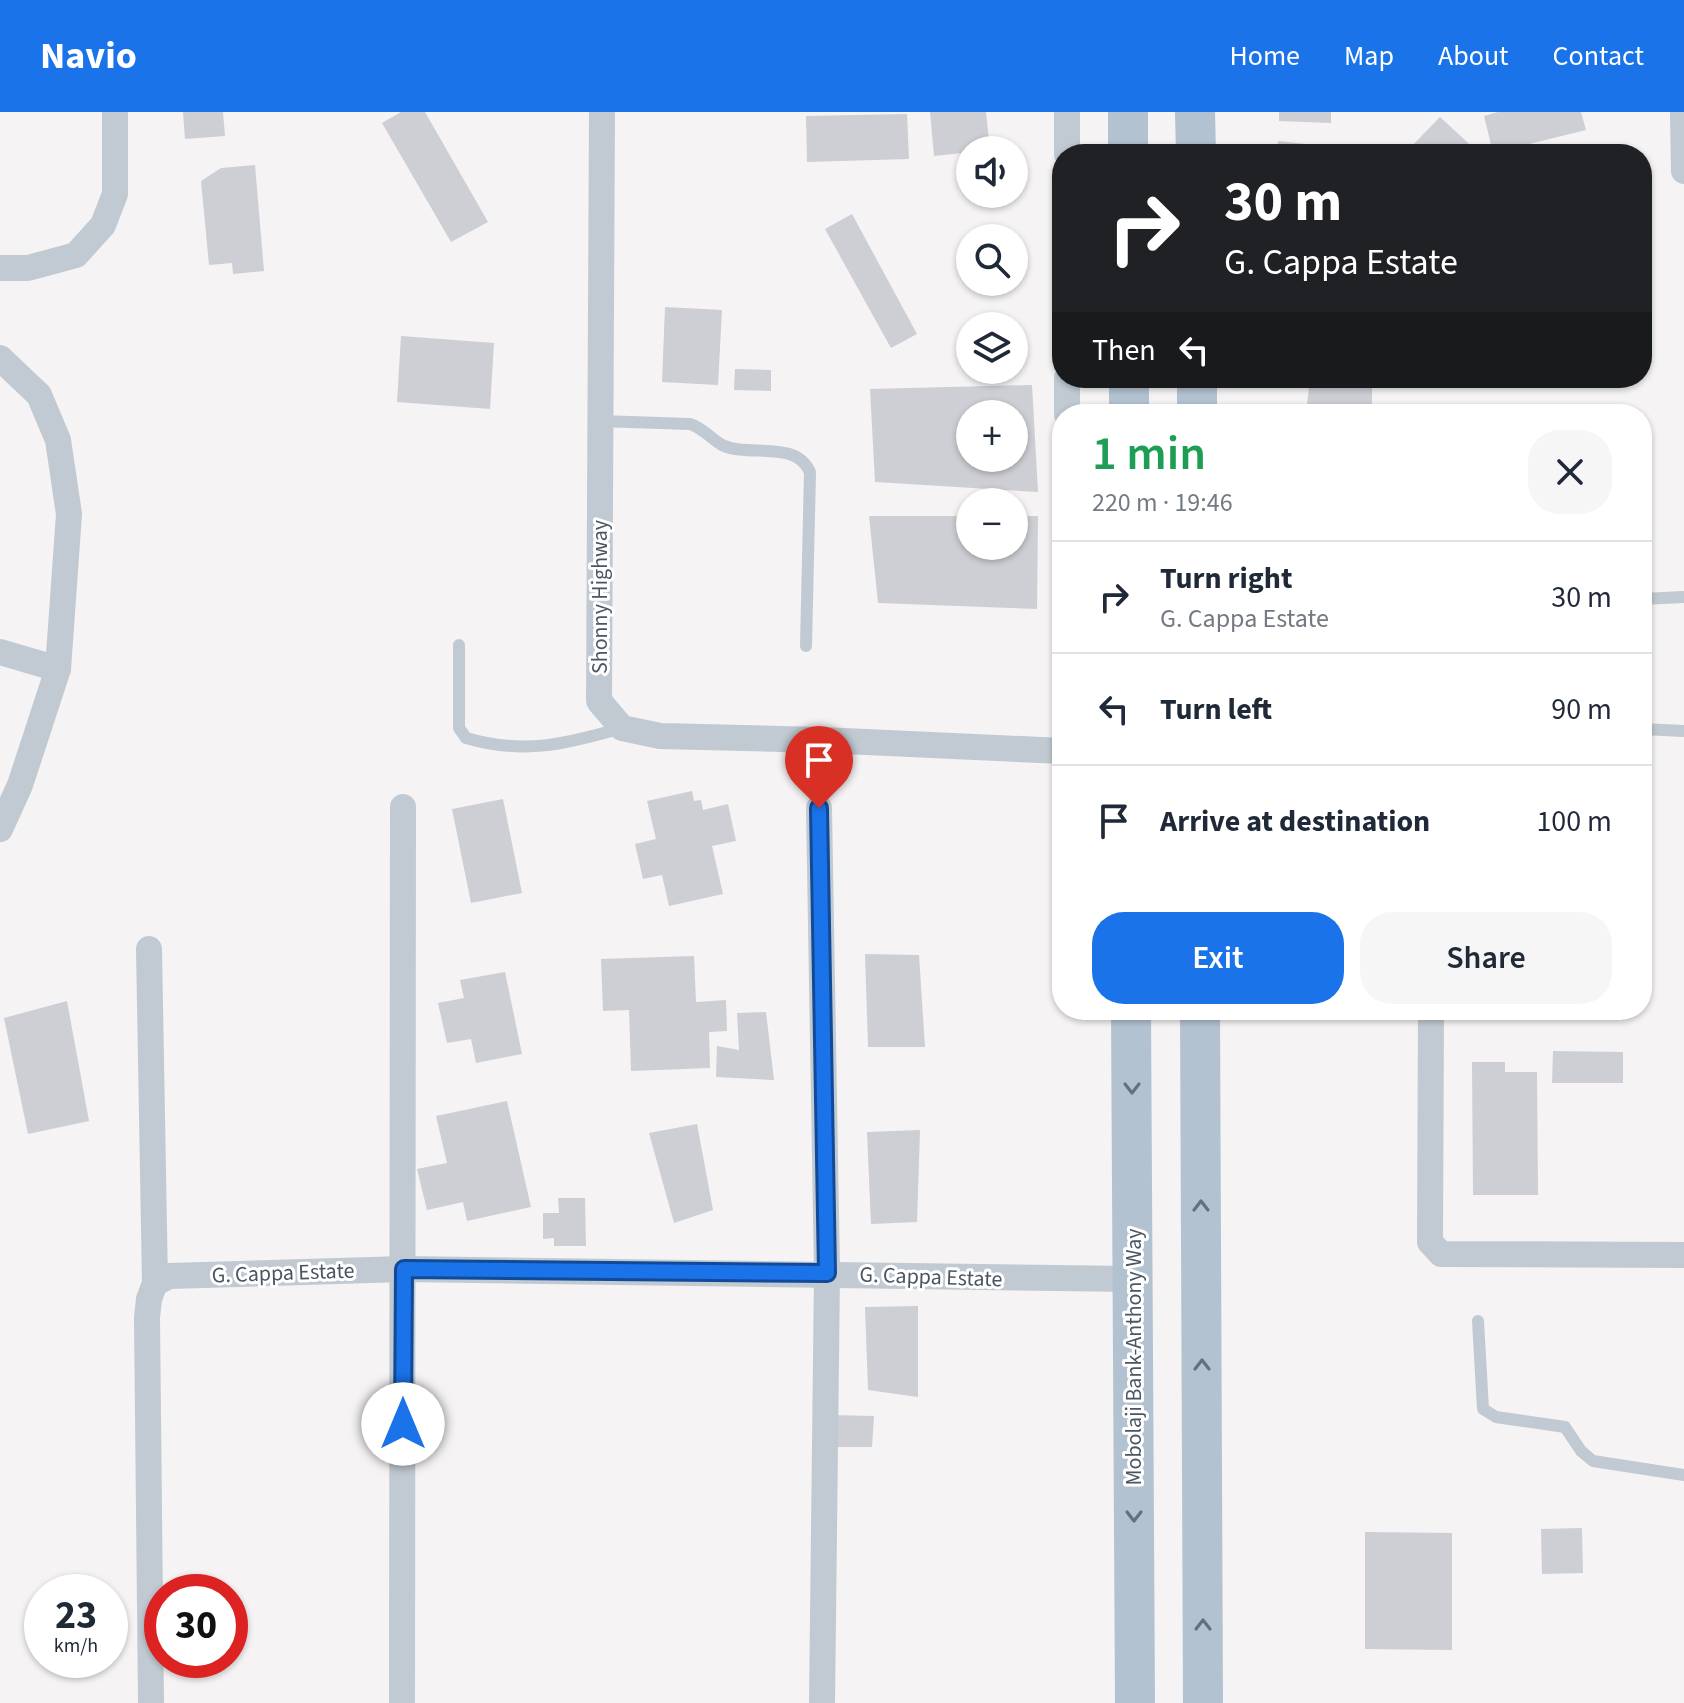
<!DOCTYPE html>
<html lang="en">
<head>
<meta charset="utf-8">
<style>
  :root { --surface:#fff; --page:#f6f6f7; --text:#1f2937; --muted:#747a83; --line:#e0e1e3; --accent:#1a73e8 }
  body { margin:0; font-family:"Source Sans 3",sans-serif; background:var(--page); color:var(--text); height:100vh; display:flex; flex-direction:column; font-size:30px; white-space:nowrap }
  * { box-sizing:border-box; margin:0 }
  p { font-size:26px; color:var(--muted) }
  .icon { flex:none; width:44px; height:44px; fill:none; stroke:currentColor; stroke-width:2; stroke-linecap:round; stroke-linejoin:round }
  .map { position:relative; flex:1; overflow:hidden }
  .details { position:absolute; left:1052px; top:292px; width:600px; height:616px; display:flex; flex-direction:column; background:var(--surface); border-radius:32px; box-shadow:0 2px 6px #0004 }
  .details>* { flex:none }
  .guide { position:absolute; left:1052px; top:32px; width:600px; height:244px; border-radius:32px; box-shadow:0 2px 6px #0004; background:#202124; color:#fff; overflow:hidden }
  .tools { position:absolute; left:956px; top:24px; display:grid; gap:16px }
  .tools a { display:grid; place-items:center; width:72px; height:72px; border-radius:50%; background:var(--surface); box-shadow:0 2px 6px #0004; font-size:40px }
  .speed { position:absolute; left:24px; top:1462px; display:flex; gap:16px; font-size:40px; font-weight:700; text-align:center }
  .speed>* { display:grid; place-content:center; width:104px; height:104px; border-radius:50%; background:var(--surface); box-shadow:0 2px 6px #0004; line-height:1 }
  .speed small { font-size:20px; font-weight:400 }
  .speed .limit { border:12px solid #d22; background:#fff; color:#111 }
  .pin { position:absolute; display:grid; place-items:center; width:68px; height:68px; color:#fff; margin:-82px -34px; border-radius:50% 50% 50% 0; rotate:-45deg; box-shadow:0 0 8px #0007 }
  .pin .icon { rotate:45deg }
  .me { position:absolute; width:88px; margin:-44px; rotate:0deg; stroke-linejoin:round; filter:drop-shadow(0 0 6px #0008) }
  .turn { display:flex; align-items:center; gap:28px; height:168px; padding:0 40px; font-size:36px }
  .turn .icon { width:104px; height:104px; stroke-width:2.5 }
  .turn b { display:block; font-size:56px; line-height:68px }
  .then { display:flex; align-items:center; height:76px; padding:0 40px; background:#0003; gap:16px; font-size:30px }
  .round { display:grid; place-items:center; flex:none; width:84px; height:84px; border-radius:32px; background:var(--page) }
  .headline { display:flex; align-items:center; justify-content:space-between; height:136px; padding:0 40px }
  h1 { font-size:48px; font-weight:600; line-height:60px; color:#1e9e55 }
  .button { display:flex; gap:16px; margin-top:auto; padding:16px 40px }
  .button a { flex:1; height:92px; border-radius:32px; background:var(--accent); color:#fff; font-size:32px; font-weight:600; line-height:92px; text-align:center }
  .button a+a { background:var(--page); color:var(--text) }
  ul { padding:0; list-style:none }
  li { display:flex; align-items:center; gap:24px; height:112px; padding:0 40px; border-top:2px solid var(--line) }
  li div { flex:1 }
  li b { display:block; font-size:30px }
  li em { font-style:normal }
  header { display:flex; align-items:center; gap:48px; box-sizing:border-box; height:112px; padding:0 40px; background:var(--accent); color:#fff }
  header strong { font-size:38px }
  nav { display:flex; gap:44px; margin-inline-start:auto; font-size:28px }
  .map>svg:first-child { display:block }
  .building { fill:#cdcfd5; fill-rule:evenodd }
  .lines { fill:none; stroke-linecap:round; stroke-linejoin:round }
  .service { stroke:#c1cad2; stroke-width:12 }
  .minor { stroke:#c1cad2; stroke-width:26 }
  .primary { stroke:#b3c2d1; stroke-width:40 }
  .oneway { stroke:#64717d }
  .route-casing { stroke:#114b97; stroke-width:20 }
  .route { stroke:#1a73e8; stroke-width:14 }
  .labels { text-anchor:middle; stroke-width:6; stroke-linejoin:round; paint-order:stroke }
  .street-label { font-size:22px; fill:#4a5661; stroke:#fff }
</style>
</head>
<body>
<header>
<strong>Navio</strong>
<nav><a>Home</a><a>Map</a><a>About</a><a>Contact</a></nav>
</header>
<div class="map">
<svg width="1684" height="1591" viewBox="0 0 1684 1591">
  <rect width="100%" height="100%" fill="#f5f3f3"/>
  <g class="building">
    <polygon points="183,0 223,0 225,24 185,27"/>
    <polygon points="401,0 425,0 488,110 451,130 382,11"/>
    <polygon points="930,0 986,0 990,38 934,44"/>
    <polygon points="1279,0 1331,0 1331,11 1279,9"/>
    <polygon points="1498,0 1581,0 1586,18 1493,41 1484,4"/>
    <polygon points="907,2 909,47 807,50 806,4"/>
    <polygon points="1440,5 1480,42 1404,42"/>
    <polygon points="1278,29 1324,34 1325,42 1277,42"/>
    <polygon points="255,53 264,159 233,162 232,151 209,153 201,69 221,56"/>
    <polygon points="852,102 917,222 891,236 825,117"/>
    <polygon points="665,195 722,198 718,273 662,270"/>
    <polygon points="401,224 494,231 490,297 397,290"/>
    <polygon points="735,257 771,258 771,279 734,278"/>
    <polygon points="1310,266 1372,266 1372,302 1306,302"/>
    <path d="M 1032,273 L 1038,380 L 875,370 L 870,277 ZM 970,302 L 1014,302 L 1014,346 L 970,346 Z"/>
    <polygon points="869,404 970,404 970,434 1014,434 1014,404 1038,404 1037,497 878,491"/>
    <polygon points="692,679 694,689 701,688 703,698 728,692 736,729 712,734 723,782 669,794 662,763 643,767 635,732 656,727 647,689"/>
    <polygon points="503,687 522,781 471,791 452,697"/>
    <polygon points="865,842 919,843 925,935 868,935"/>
    <polygon points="694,844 696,890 726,888 727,919 709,920 710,956 631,959 629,898 603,899 601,847"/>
    <polygon points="505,860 522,942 476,951 471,927 447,931 438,891 464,886 460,868"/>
    <polygon points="67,889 89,1009 28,1022 4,906"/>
    <polygon points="766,900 774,968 716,965 717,934 739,938 737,901"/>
    <polygon points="1553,939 1623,940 1623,971 1552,971"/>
    <polygon points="1472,950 1505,950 1505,960 1537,960 1538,1083 1473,1083"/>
    <polygon points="507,989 531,1095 467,1109 463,1090 427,1098 417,1057 447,1051 436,1004"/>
    <polygon points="697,1012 713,1098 674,1111 649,1021"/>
    <polygon points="920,1018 917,1110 871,1112 867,1020"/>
    <polygon points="558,1086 585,1086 586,1134 554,1134 554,1126 543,1127 543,1101 559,1101"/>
    <polygon points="918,1194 918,1285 868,1278 865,1195"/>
    <polygon points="829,1303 874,1304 872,1335 831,1335"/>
    <polygon points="1582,1416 1583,1461 1542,1462 1541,1417"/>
    <polygon points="1365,1420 1452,1421 1452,1538 1365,1537"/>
  </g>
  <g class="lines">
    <g class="service">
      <path d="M 600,309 L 690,312 C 703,316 710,326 722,333 C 749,346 795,327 810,360 L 806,534"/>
      <polyline points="1642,487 1684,485"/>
      <path d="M 459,533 L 459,616 L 466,626 C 524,643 566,632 622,616"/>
      <polyline points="1642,617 1684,619"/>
      <polyline points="1478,1209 1483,1297 1496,1305 1565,1315 1581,1339 1593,1349 1684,1363"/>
    </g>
    <g class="minor">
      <polyline points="602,0 599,589 622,616 660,624 823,628 1062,639"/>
      <polyline points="1067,0 1067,42"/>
      <polyline points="1683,0 1684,59"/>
      <polyline points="0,156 28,156 76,143 103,113 115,82 115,0"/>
      <polyline points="0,246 39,283 58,328 69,402 58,557 20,673 0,717"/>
      <polyline points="1067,266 1067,302"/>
      <polyline points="0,540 58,557"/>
      <polyline points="819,696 827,1161 822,1591"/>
      <polyline points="149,837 155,1171 149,1187 147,1206 151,1591"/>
      <polyline points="1431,898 1430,1130 1441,1142 1684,1143"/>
      <polyline points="155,1171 169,1164 404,1157 1133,1167"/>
      <polyline points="402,1591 403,695"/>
    </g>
    <g class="primary">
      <polyline points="1128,0 1128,42"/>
      <polyline points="1195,0 1196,42"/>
      <polyline points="1129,266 1129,302"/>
      <polyline points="1197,266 1197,302"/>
      <polyline points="1131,898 1135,1591"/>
      <polyline points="1200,898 1203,1591"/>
    </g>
  </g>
  <defs><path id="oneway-chevron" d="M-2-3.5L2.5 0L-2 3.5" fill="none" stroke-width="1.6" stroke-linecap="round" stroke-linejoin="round" transform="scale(2)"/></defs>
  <g class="oneway">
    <use href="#oneway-chevron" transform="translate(1132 976) rotate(90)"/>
    <use href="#oneway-chevron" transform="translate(1201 1094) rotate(-90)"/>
    <use href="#oneway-chevron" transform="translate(1202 1253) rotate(-90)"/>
    <use href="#oneway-chevron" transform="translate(1134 1404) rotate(90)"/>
    <use href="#oneway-chevron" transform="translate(1203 1513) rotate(-90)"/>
  </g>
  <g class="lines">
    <g class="route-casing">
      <polyline id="route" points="403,1312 404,1157 827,1161 819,696"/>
    </g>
    <use href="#route" class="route"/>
  </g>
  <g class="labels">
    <g class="street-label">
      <text transform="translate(599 485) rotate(-90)" y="8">Shonny Highway</text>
      <text transform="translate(283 1160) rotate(-2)" y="8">G. Cappa Estate</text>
      <text transform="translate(931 1164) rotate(2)" y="8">G. Cappa Estate</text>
      <text transform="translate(1133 1245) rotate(-90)" y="8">Mobolaji Bank-Anthony Way</text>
    </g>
  </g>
</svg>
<div class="tools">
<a><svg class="icon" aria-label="sound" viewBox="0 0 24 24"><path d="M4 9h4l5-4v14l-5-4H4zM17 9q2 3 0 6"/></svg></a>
<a><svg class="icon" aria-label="search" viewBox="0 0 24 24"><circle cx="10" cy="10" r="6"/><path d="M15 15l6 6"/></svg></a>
<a><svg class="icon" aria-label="layers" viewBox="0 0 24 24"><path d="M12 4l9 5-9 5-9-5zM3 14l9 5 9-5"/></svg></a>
<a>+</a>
<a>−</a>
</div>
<div class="speed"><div>23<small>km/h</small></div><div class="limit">30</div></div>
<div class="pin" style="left:819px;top:696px;background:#d93025"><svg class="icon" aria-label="arrive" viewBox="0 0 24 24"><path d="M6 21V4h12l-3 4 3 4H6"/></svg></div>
<svg class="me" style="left:403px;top:1312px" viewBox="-20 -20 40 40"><circle r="19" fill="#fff"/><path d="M0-13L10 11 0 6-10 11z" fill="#1a73e8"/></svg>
<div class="guide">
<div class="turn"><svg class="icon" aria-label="right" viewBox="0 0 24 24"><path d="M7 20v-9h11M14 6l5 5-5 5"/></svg><div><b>30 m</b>G. Cappa Estate</div></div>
<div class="then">Then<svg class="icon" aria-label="left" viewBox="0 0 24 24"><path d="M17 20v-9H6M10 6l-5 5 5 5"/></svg></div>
</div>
<section class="details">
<div class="headline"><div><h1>1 min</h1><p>220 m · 19:46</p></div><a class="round"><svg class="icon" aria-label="close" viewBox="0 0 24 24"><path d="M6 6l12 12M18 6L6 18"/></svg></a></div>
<ul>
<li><svg class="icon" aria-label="right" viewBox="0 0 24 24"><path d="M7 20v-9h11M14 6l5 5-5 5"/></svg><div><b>Turn right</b><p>G. Cappa Estate</p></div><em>30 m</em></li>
<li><svg class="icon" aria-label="left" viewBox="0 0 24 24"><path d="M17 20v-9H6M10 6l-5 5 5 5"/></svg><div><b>Turn left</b></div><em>90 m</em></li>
<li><svg class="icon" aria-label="arrive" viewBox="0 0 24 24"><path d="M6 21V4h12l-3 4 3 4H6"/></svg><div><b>Arrive at destination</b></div><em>100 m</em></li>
</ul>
<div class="button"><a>Exit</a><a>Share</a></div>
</section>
</div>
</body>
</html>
